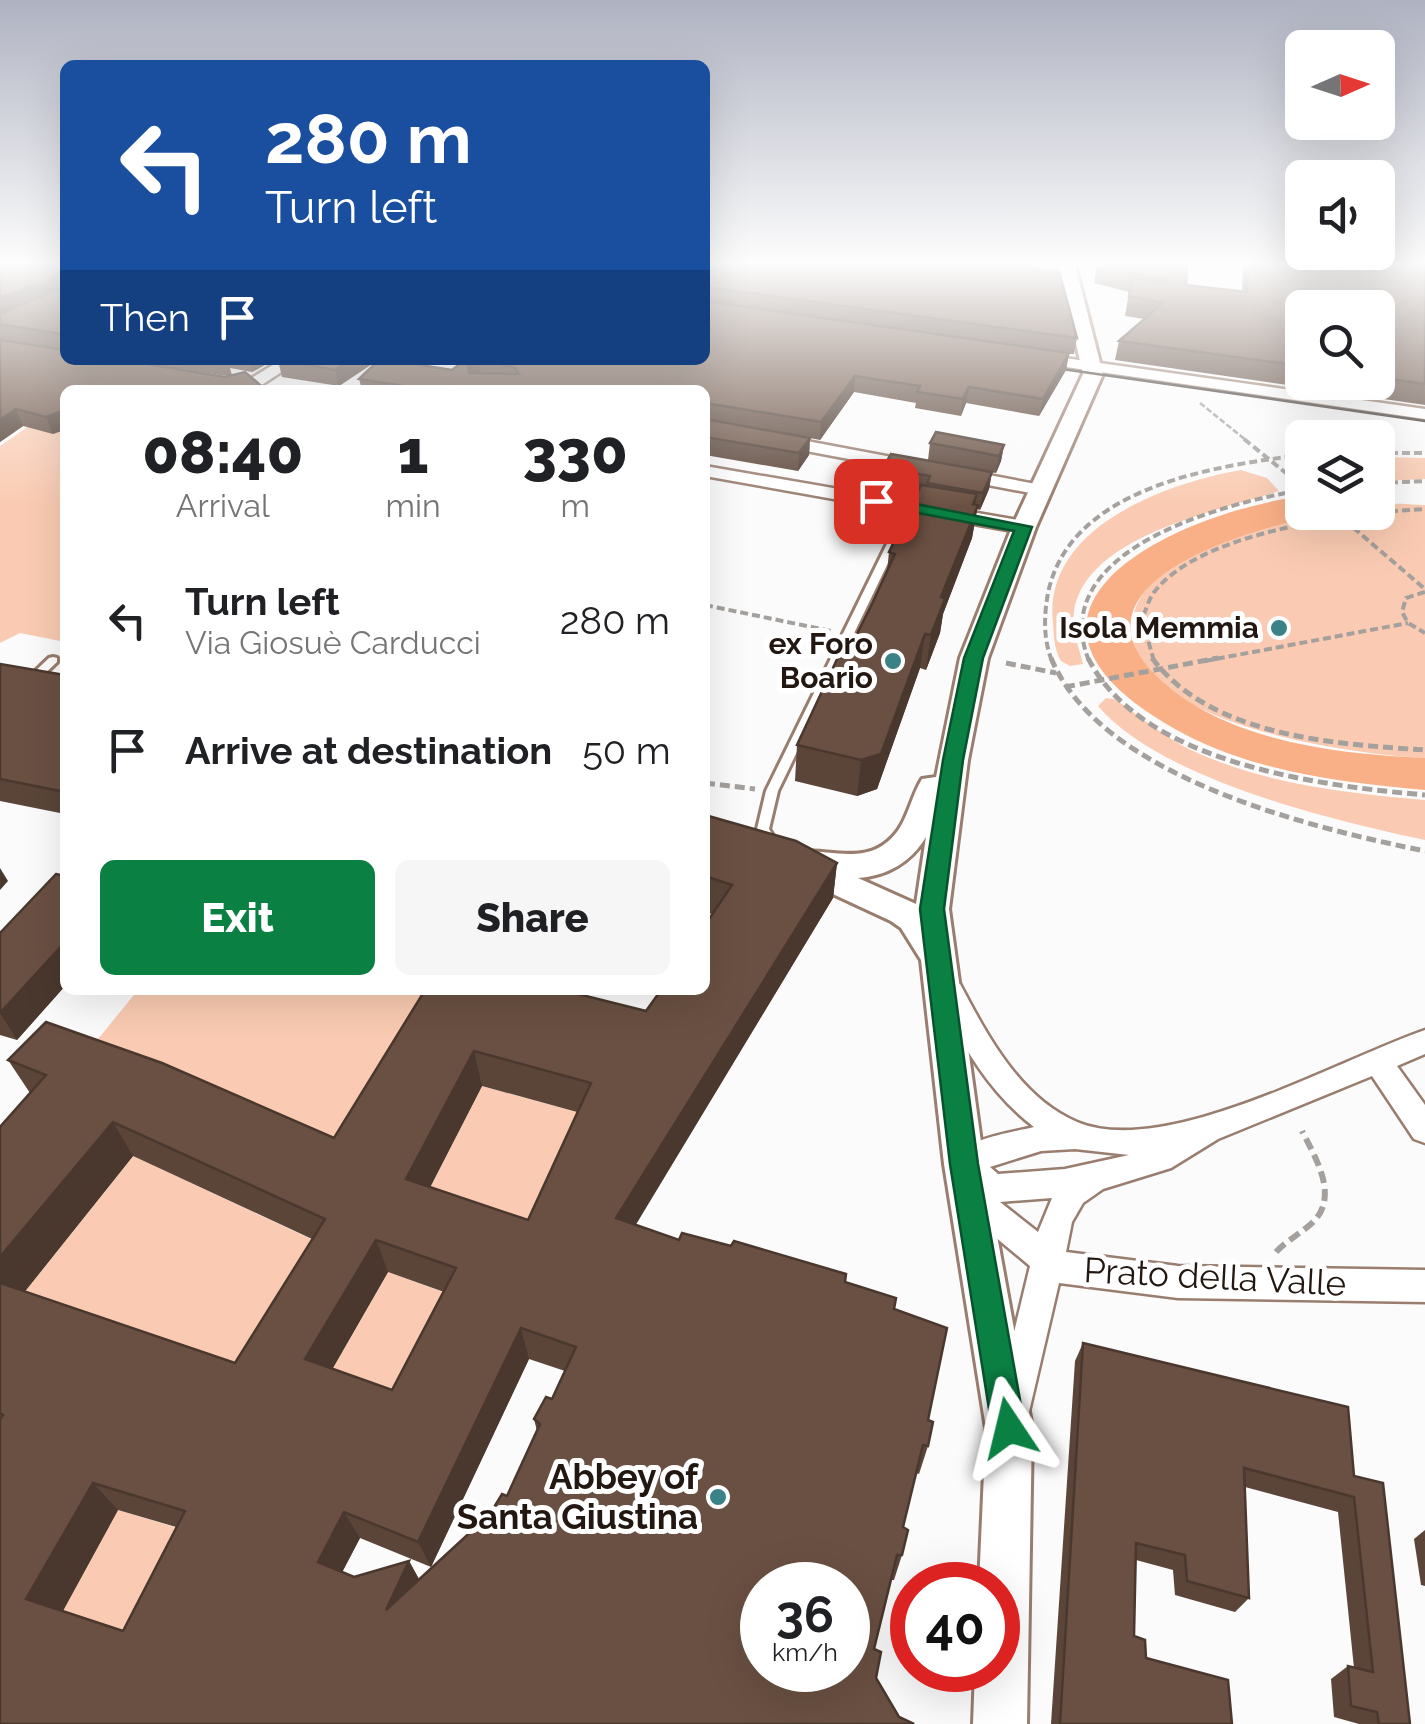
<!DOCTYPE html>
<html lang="en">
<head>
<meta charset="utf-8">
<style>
  :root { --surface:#fff; --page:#f6f6f6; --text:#202124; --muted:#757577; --accent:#0b8043 }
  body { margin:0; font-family:Raleway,sans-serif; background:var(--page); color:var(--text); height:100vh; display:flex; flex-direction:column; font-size:38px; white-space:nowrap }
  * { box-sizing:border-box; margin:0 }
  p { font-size:32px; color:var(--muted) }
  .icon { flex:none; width:55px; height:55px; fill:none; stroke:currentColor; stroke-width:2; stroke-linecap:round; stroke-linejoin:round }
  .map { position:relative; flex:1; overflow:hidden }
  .details { position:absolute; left:60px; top:385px; width:650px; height:610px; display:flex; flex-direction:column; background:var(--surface); border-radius:15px; box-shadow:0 10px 40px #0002 }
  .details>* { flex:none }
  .hud { position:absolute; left:60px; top:60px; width:650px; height:305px; border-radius:15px; box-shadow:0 10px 40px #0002; background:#1a4fa0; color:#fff; overflow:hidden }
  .needle { width:65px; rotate:87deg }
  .buttons { position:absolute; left:1285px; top:30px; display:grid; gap:20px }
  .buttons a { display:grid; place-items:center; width:110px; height:110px; border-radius:15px; background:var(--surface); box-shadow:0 10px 40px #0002; font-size:50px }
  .speed { position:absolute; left:740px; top:1562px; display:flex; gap:20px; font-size:50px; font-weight:700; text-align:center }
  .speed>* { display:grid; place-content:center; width:130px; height:130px; border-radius:50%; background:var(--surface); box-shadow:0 10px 40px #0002; line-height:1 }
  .speed small { font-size:25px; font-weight:400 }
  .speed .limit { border:15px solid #d22; background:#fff; color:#111 }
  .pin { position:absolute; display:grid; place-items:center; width:85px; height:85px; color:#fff; margin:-42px; border-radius:20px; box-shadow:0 5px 15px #0006 }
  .me { position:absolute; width:110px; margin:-55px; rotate:350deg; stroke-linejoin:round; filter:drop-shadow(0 0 8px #0008) }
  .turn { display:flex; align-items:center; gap:35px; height:210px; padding:0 40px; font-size:45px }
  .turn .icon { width:130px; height:130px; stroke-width:2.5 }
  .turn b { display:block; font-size:70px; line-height:85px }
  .then { display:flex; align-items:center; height:95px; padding:0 40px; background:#0003; gap:20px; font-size:38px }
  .eta { display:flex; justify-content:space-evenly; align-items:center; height:170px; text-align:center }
  .eta b { font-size:60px; font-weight:800; line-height:70px }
  .button { display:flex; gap:20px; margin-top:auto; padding:20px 40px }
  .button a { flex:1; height:115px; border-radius:15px; background:var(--accent); color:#fff; font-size:40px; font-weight:800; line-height:115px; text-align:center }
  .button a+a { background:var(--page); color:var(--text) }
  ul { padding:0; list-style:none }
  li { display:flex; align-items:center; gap:30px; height:130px; padding:0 40px }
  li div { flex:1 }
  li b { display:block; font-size:38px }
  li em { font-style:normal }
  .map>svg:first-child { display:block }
  .green { fill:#facbb2 }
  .water { fill:#f9b087 }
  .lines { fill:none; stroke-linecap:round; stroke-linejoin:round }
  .service-casing { stroke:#997d6e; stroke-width:6 }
  .minor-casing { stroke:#997d6e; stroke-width:5 }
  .tertiary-casing { stroke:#997d6e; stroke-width:6 }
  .path-far4 { stroke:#a4a09d; stroke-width:2.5; stroke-dasharray:6 2.5; stroke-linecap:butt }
  .path-far3 { stroke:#a4a09d; stroke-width:4; stroke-dasharray:8 4; stroke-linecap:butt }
  .path-far2 { stroke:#a4a09d; stroke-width:5; stroke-dasharray:10 5; stroke-linecap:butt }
  .path-far1 { stroke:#a4a09d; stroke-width:6; stroke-dasharray:12 6; stroke-linecap:butt }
  .path { stroke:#a4a09d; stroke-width:8; stroke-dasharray:15 8; stroke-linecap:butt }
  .service { fill:#fff; fill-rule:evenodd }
  .minor { fill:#fff; fill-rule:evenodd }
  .tertiary { fill:#fff; fill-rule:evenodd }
  .tram { stroke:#39302a; stroke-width:2.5 }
  .wall { fill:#5b4539; fill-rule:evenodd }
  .shaded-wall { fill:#4a382e }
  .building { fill:#6a5042; stroke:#4a382e; stroke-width:2.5; fill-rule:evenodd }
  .route { fill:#0b8043; stroke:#07532c; stroke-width:2.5 }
  .poi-dot { fill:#3a8286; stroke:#fff; stroke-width:4 }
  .labels { text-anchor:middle; stroke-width:10; stroke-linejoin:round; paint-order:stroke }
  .poi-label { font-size:30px; font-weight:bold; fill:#221711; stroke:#fff; text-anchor:end }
  .near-street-label { font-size:35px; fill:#221711; stroke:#fff }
  .near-poi-label { font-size:35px; font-weight:bold; fill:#221711; stroke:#fff; text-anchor:end }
</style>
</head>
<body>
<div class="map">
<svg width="1425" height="1724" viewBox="0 0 1425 1724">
  <rect width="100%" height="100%" fill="#fbfbfb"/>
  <g class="green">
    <polygon points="65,401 65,642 20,633 0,643 0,446"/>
    <polygon points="1378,457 1425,458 1425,479 1378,481"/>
    <path d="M 1241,470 L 1267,478 L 1279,491 C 1221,511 1087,534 1074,611 C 1071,629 1079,647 1083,664 L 1070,666 L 1061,661 C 1054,650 1054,636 1053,623 C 1042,528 1166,483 1241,470 Z"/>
    <path d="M 1425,505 L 1425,758 C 1355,755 1118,724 1133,619 C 1142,552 1276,520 1331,513 C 1343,512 1367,518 1377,513 C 1379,512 1378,508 1379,507 C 1389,501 1414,505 1425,505 Z"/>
    <path d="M 1106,698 L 1114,699 C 1140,715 1163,737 1191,750 C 1264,784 1346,793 1425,800 L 1425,840 C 1334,821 1160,779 1098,706 Z"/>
    <polygon points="138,990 430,990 347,1172 80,1061"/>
    <polygon points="482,1086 595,1117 535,1253 417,1213"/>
    <polygon points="133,1156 339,1252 254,1393 11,1309"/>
    <polygon points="388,1272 465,1300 405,1419 321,1389"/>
    <polygon points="118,1510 207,1537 150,1653 56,1623"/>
  </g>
  <path class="water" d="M 1302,496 L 1302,512 L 1334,513 C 1266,523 1048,581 1164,683 C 1231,742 1339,754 1425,758 L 1425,790 C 1342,783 1249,771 1175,729 C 969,613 1169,515 1302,496 Z"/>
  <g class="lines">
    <g class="service-casing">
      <g id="service">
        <polygon points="910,504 915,507 778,791 769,829 778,844 772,848 768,847 757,829 766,791 905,507"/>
        <polygon points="53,657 57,658 57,662 35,683 27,683 26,681 27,679 49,658"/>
      </g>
    </g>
    <g class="minor-casing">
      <g id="minor">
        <polygon points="1036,354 1425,409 1425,419 1031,362 1028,359"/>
        <polygon points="281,360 300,360 260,386 222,390 217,386 250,379"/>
        <polygon points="775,435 918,462 927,467 918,472 769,444 767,440"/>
        <polygon points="705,466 1024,521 1033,527 1024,533 705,476"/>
        <polygon points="957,469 1041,485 1050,490 1041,495 951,478 948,474"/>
        <path d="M 950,981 L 960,984 C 987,1035 1020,1098 1077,1122 C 1165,1159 1338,1060 1425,1030 L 1425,1054 L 1397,1066 L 1425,1105 L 1425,1143 L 1414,1139 L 1372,1076 L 1218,1139 L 1171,1168 L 1103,1189 L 1083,1203 L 1072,1222 L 1066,1252 L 1178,1266 L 1425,1270 L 1425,1302 L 1178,1298 L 1059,1283 L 1028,1416 L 1015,1421 L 1002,1416 L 997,1403 L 1030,1266 L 959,1207 L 954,1197 L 959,1187 L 966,1185 L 949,1164 C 961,1139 1009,1133 1034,1127 C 988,1092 961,1043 936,992 L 940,984 ZM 1075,1149 L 1129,1155 L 1065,1169 L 998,1174 L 990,1167 L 1041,1151 ZM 1052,1198 L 1038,1232 L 1000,1202 Z"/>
      </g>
    </g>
    <g class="tertiary-casing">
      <path id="tertiary" d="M 1058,265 L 1075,265 L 1103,374 L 1036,527 L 988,658 L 968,760 L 949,909 L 984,1164 L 1032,1428 L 1027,1724 L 973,1724 L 975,1670 L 998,1670 L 998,1585 L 979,1585 L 986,1428 L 944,1164 L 921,960 L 901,928 L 891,921 L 807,882 L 803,875 L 781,870 L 776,862 L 781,854 C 822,842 868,874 899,829 C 909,814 912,795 922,779 L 936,777 L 960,658 L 1012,527 L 1083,374 ZM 926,837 L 916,904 L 858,878 C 887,876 911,862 926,837 Z"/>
    </g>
    <polyline class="path-far4" points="1200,403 1247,441"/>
    <g class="path-far3">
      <polyline points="1244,439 1302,486"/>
      <polyline points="1378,453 1425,453"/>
      <polyline points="1378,483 1425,481"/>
      <polyline points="1335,512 1425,589"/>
      <polyline points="1378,512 1425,509"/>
      <polyline points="1425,592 1406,598 1402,612 1408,623 1425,633"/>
      <polyline points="705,605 831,631"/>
      <path d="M 1052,661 C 1043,639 1044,615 1048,593 C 1070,487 1214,466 1302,455"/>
      <path d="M 1089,661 C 1044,549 1226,503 1302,490"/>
      <path d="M 1154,661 L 1142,619 C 1146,610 1149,598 1155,591 C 1197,538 1314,521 1376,512"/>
      <polyline points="1205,661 1408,623"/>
    </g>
    <g class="path-far2">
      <path d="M 1051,658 C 1100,777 1311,828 1425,851"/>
      <path d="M 1088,658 C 1141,764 1322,786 1425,795"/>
      <path d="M 1152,658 C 1211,737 1335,744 1425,750"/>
      <polyline points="1006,663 1056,673"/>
      <polyline points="1065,687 1218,658"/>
      <polyline points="705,783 755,789"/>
    </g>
    <path class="path-far1" d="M 1276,1252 C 1287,1240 1302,1233 1314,1221 C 1339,1195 1315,1157 1302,1131"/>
    <polyline class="path" points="946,1684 958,1687"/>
    <use href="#service" class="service"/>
    <use href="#minor" class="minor"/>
    <use href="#tertiary" class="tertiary"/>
    <polyline class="tram" points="1041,366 1425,421"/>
  </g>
  <g class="wall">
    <polygon points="0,266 65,266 65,350 225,377 227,376 124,360 274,360 252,372 230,368 232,375 266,390 65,390 53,434 23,426 0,442"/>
    <polygon points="705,266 1034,266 1032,269 1077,338 1074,354 1069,354 1066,370 1039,416 966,403 961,416 915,408 916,403 854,392 820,440 810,438 809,455 798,471 705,455 705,390 362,390 359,379 452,370 465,360 705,360"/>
    <path d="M 1097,266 L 1187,266 L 1186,285 L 1242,292 L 1243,266 L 1425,266 L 1425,405 L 1115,360 L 1119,341 L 1144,319 L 1125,316 L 1129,292 L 1094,283 ZM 1302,308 L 1378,308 L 1378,382 L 1302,382 Z"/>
    <polygon points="278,360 378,360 339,386 282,377"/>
    <polygon points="930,443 1004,445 1001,461 996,473 928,460"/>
    <polygon points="883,468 992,472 989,489 980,510 977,509 972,538 943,614 940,633 926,670 920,668 877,789 857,796 795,781 797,745 845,658 887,572 889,552 918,491 882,485"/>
    <polygon points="0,664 65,675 65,814 0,801"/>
    <path d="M 705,815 L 837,863 L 833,898 L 635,1225 L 679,1240 L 845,1282 L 894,1309 L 928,1420 L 928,1446 L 919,1474 L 916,1473 L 903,1527 L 902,1555 L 894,1580 L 891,1580 L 874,1649 L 876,1678 L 899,1717 L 0,1724 L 0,1127 L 30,1093 L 8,1060 L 334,1138 L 425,990 L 646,1011 L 712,914 L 705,912 ZM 482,1086 L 577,1112 L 528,1220 L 430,1187 ZM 133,1156 L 312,1239 L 235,1363 L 25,1291 ZM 388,1272 L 444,1292 L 392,1390 L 332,1369 ZM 529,1359 L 565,1371 L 552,1399 L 534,1419 L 537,1431 L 507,1496 L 490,1514 L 419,1579 L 409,1561 L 354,1577 L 342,1572 L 360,1538 L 431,1567 ZM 118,1510 L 176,1527 L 123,1631 L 63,1611 Z"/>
    <polygon points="65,876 65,986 17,1040 0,1035 0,933"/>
    <polygon points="1083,1343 1354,1476 1410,1724 1359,1724 1334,1717 1331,1679 1348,1666 1354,1668 1338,1512 1245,1487 1249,1598 1235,1612 1175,1595 1173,1570 1136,1560 1134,1636 1146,1658 1232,1724 1051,1724 1075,1361"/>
    <polygon points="1425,1530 1425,1586 1421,1585 1414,1539"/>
  </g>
  <g class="shaded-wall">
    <polygon points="63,273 65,290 0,316 0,298"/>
    <polygon points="1069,353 1066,370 1039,416 1043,399"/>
    <polygon points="249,360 274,360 252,372"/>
    <polygon points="350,360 378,360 339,386 335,370"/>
    <polygon points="479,360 481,376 470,382 468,365"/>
    <polygon points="855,376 854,392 820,440 821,422"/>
    <polygon points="969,387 966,403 961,416 963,399"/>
    <polygon points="16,409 23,426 0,442 0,420"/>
    <polygon points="65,410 65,430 53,434 46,417"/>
    <polygon points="810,438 809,455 798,471 799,453"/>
    <polygon points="1004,445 1001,461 996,473 999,456"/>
    <polygon points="992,472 989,489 980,510 983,493"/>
    <polygon points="977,494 974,513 978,505 972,538 943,614 940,633 926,670 931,635 941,597"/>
    <polygon points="925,634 920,668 877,789 857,796 861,760"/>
    <polygon points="837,863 833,898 620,1251 616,1218"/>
    <polygon points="0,868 8,881 0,890"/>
    <polygon points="65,942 65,986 17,1040 0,1013"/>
    <polygon points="474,1051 482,1086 417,1213 406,1179"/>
    <polygon points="113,1122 133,1156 11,1309 0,1296 0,1257"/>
    <polygon points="376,1240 388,1272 321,1389 305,1359"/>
    <polygon points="521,1328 529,1359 431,1567 418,1542"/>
    <polygon points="93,1483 118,1510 56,1623 26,1599"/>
    <polygon points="344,1512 360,1538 335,1586 318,1562"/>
    <polygon points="409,1561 422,1585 386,1610"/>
  </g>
  <g class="building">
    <polygon points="0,266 65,266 65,340 63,340 60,334 0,324 0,314 61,288 63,273 0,298"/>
    <polygon points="705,266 1029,266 1027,269 1059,271 1077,338 705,287"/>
    <polygon points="1102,266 1187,266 1186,285 1247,292 1248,266 1425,266 1425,384 1378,377 1378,308 1302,308 1302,366 1119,341 1163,303 1129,296 1132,279 1168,281"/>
    <polygon points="705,301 1069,353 1043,399 969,387 963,399 917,392 920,386 855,376 821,422 705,403 705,390 476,390 451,386 447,390 428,390 359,379 379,360 388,360 452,370 465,360 478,360 468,365 469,373 519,374 514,367 480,360 705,360"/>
    <polygon points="0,340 65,350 65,360 123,360 225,377 245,372 266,390 226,390 208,387 131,390 65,390 65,410 46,417 16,409 0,420"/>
    <polygon points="278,360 350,360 335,370"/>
    <polygon points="705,419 810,438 799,453 705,437"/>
    <polygon points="936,432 1004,445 999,456 930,443"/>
    <polygon points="891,454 992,472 983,493 927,483 930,476 883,468"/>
    <polygon points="921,485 977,494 973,504 978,505 941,597 945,599 931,635 925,634 881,754 861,760 797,745 838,657 845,658 872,604 895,554 889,552"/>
    <polygon points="0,664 65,675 65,792 0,779"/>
    <path d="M 705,815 L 796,841 L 837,863 L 616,1218 L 679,1240 L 682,1233 L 731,1246 L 734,1241 L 846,1274 L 845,1282 L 896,1298 L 894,1309 L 947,1328 L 928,1420 L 933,1422 L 928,1446 L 923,1445 L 903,1527 L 908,1530 L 902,1555 L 897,1555 L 874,1649 L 881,1652 L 876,1678 L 899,1717 L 914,1724 L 0,1724 L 0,1419 L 3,1415 L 0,1413 L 0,1283 L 235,1363 L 325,1219 L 113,1122 L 0,1257 L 0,1127 L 46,1075 L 8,1060 L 46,1022 L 162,1063 L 334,1138 L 425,990 L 562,990 L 646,1011 L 661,990 L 705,990 L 705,925 L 732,885 L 705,876 ZM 474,1051 L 591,1083 L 528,1220 L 406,1179 ZM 376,1240 L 456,1268 L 392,1390 L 305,1359 ZM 521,1328 L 576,1347 L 552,1399 L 546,1397 L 534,1419 L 540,1424 L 507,1496 L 502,1494 L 490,1514 L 386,1610 L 409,1561 L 354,1577 L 318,1562 L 344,1512 L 418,1542 ZM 93,1483 L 185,1511 L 123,1631 L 26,1599 ZM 762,1585 L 848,1585 L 848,1670 L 762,1670 Z"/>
    <polygon points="56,874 65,876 65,942 0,1013 0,933"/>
    <polygon points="1083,1343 1348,1407 1354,1476 1383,1483 1410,1724 1379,1724 1377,1712 1351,1706 1348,1666 1373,1672 1354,1497 1244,1468 1249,1598 1187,1581 1185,1555 1136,1543 1134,1636 1145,1640 1146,1658 1228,1680 1232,1724 1060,1724"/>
  </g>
  <linearGradient id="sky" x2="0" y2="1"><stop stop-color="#afb2c1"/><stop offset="0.52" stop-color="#fdfdfd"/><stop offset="1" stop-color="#fdfdfd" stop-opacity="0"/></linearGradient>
  <rect width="1425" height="507" fill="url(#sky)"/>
  <polygon class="route" points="876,496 1032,527 983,658 963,760 944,909 978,1164 1025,1428 1020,1439 1009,1444 997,1439 992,1428 950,1164 920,909 943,760 964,658 1014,531 870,504 868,501"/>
  <g class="poi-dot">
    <circle cx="1279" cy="628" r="10"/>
    <circle cx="893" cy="661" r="10"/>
    <circle cx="718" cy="1497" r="10"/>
  </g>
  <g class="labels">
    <g class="poi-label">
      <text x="1259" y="638">Isola Memmia</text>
      <text x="873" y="654">ex Foro<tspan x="873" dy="34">Boario</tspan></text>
    </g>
    <g class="near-street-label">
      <text transform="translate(1215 1277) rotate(3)" y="12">Prato della Valle</text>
    </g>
    <g class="near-poi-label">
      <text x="698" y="1489">Abbey of<tspan x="698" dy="40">Santa Giustina</tspan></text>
    </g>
  </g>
</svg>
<div class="buttons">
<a><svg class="needle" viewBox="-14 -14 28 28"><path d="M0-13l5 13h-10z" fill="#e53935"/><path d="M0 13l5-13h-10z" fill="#757577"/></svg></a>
<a><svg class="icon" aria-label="sound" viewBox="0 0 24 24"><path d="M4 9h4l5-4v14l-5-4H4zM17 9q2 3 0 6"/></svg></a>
<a><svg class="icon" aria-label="search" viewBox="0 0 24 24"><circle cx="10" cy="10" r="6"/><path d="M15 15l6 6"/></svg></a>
<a><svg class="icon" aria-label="layers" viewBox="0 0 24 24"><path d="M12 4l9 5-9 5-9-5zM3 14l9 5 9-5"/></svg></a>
</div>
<div class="speed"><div>36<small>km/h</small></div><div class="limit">40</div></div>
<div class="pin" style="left:876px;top:501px;background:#d93025"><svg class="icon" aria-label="arrive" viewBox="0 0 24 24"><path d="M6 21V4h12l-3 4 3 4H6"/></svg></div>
<svg class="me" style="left:1009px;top:1428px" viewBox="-20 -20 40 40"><path d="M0-17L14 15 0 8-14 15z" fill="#0b8043" stroke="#fff" stroke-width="4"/></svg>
<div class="hud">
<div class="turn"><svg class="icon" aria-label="left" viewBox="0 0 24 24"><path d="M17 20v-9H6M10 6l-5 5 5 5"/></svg><div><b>280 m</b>Turn left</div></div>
<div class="then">Then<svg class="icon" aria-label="arrive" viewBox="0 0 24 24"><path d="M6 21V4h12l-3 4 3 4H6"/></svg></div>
</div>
<section class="details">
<div class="eta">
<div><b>08:40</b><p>Arrival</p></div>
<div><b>1</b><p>min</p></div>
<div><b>330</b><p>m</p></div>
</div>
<ul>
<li><svg class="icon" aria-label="left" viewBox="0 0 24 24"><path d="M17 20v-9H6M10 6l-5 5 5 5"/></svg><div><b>Turn left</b><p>Via Giosuè Carducci</p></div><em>280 m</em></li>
<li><svg class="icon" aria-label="arrive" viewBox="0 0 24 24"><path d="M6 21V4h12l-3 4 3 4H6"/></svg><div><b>Arrive at destination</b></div><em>50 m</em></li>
</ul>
<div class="button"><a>Exit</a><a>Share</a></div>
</section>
</div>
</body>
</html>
